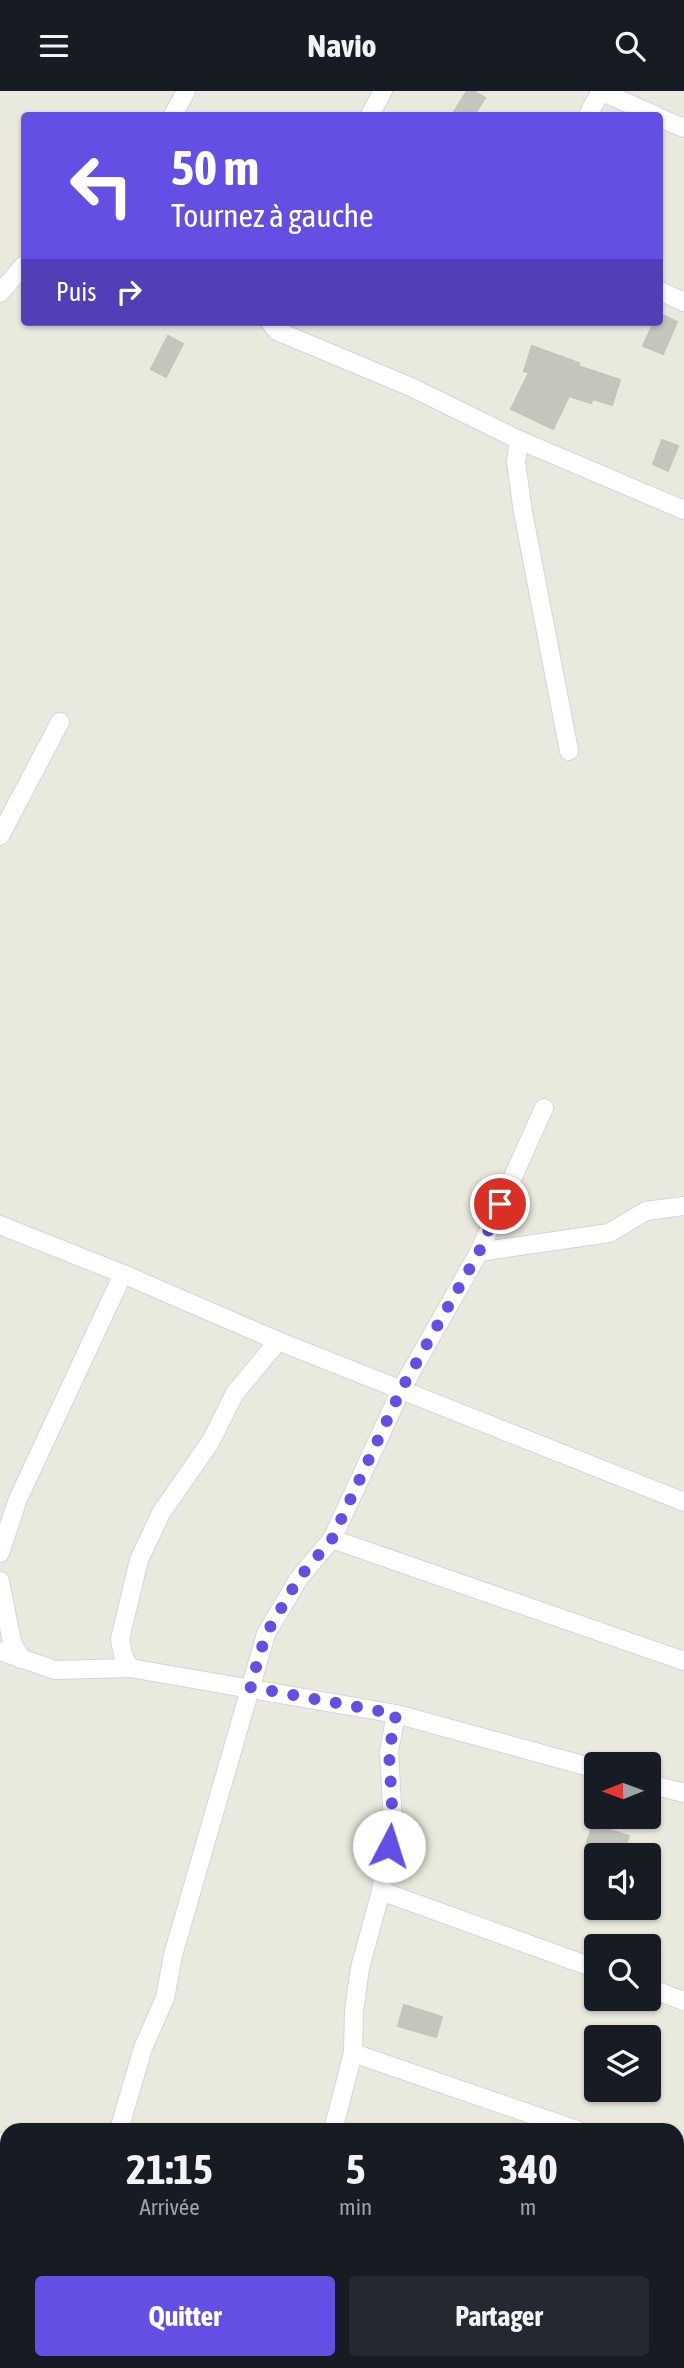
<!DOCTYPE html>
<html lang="fr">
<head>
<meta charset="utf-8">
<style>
  :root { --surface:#171b24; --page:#242831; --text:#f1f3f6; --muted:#9ea1a6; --accent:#644fe5 }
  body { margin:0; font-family:"Asap Condensed",sans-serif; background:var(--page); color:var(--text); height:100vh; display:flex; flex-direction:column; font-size:26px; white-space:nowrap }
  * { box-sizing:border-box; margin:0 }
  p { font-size:23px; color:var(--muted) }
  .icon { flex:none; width:38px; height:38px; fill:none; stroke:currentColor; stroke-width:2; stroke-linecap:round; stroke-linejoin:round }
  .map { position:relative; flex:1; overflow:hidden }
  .panel { position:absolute; left:0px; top:2032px; width:684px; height:247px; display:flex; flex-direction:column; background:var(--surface); border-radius:21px 21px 0 0; box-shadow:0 2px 5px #0004 }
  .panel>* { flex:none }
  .banner { position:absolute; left:21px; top:21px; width:642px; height:214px; border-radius:7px; box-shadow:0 2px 5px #0004; background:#644fe5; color:#fff; overflow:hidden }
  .needle { width:46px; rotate:269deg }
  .fabs { position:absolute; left:584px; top:1661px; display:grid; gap:14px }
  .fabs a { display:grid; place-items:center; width:77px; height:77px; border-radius:7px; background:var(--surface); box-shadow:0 2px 5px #0004; font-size:35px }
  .pin { position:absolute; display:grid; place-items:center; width:60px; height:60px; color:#fff; margin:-30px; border:4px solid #fff; border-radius:50%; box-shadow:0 2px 7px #0007 }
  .me { position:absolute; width:77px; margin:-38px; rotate:5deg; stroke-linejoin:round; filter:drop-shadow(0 0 5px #0008) }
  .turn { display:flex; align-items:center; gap:24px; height:147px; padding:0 35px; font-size:32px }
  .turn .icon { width:91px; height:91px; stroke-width:2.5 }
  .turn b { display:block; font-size:49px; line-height:60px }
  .then { display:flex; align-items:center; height:66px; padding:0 35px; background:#0003; gap:14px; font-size:26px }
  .eta { display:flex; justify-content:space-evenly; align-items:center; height:119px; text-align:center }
  .eta b { font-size:42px; font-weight:700; line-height:49px }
  .primary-button { display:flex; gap:14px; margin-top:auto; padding:14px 35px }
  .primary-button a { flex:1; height:80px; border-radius:7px; background:var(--accent); color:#fff; font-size:28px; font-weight:700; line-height:80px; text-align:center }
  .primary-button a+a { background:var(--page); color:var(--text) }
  header { display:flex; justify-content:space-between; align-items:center; height:91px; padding:0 35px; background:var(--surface); font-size:32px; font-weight:700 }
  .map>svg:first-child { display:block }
  .building { fill:#c6c5bd; stroke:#c5c5b7; stroke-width:2 }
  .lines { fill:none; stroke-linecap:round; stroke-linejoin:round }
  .minor-casing { stroke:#d5d3e1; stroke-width:20 }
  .minor { stroke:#fff; stroke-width:18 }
  .route { stroke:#644fe5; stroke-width:12; stroke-dasharray:0 21.6 }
</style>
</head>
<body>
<header><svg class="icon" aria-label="menu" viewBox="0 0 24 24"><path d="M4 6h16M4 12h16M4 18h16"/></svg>Navio<svg class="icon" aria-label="search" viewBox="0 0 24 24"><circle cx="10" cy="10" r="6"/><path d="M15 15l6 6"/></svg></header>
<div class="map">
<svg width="684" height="2277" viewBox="0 0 684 2277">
  <rect width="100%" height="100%" fill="#eae9dd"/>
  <g class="building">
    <polygon points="467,0 474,0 485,7 474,24 452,24"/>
    <polygon points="660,223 677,231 663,263 643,255 654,231 660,231"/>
    <polygon points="168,245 183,253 166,286 151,278"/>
    <polygon points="532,255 579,272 578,275 620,289 612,314 593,308 591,312 569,305 553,338 511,318 529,282 524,280"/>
    <polygon points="662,349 678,355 668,380 653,373"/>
    <polygon points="593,1734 629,1745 623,1764 586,1754"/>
    <polygon points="404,1914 442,1926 436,1946 398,1935"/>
  </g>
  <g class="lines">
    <g class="minor-casing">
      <g id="minor">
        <polyline points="600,0 655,24"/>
        <polyline points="173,24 186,0"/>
        <polyline points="370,24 383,0"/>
        <polyline points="588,24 601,0"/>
        <polyline points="660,27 684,37"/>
        <polyline points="660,200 684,211"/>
        <polyline points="0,202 24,174"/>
        <polyline points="270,231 277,240 411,296 519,349 684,419"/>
        <polyline points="519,349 516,371 523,421 569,660"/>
        <polyline points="0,745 60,631"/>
        <polyline points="0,1134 123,1183 278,1250 684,1411"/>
        <polyline points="479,1161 609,1142 646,1120 684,1115"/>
        <polyline points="332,1448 684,1570"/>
        <polyline points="0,1462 18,1408 123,1183"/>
        <polyline points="0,1490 12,1551 21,1568"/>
        <polyline points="0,1560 55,1579 130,1577 396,1623 597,1678"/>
        <polyline points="130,1577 123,1564 120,1548 139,1469 161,1422 211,1350 235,1302 278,1250"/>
        <polyline points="649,1693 684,1702"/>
        <polyline points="381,1800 597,1878"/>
        <polyline points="649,1897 684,1910"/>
        <polyline points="353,1962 577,2039"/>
        <polyline points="119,2039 143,1957 165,1907 173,1864 266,1543 299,1487 332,1448 402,1297 479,1161 544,1017"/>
        <polyline points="333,2039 353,1962 354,1920 360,1877 381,1800 393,1732 389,1661 396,1623"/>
        <polyline points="0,2051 7,2052"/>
        <polyline points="677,2073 684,2076"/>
        <polyline points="677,2186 684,2162"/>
        <polyline points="677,2258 684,2260"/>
        <polyline points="62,2277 63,2272"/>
        <polyline points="268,2277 269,2272"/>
        <polyline points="653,2277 654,2272"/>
      </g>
    </g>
    <use href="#minor" class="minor"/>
  </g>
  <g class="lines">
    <polyline class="route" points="389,1755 393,1732 389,1661 396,1623 250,1596 266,1543 299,1487 332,1448 402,1297 479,1161 500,1113"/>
  </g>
</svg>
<div class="fabs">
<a><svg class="needle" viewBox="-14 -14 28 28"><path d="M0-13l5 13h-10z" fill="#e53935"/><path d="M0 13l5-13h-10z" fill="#9ea1a6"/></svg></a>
<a><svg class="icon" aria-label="sound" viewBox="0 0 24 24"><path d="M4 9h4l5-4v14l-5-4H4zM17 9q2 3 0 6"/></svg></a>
<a><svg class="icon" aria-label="search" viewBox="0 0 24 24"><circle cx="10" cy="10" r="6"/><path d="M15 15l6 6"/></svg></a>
<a><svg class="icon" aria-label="layers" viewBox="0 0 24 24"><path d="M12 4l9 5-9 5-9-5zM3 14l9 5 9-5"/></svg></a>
</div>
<div class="pin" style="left:500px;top:1113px;background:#d93025"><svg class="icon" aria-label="arrive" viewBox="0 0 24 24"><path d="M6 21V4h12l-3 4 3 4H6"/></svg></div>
<svg class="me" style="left:389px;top:1755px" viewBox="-20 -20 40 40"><circle r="19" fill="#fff"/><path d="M0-13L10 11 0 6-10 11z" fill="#644fe5"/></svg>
<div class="banner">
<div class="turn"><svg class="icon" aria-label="left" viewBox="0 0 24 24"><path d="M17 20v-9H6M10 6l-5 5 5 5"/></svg><div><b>50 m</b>Tournez à gauche</div></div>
<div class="then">Puis<svg class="icon" aria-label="right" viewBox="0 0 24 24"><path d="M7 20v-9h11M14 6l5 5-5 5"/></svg></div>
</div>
<section class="panel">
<div class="eta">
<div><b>21:15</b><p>Arrivée</p></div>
<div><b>5</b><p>min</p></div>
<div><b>340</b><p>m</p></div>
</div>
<div class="primary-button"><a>Quitter</a><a>Partager</a></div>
</section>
</div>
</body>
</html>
